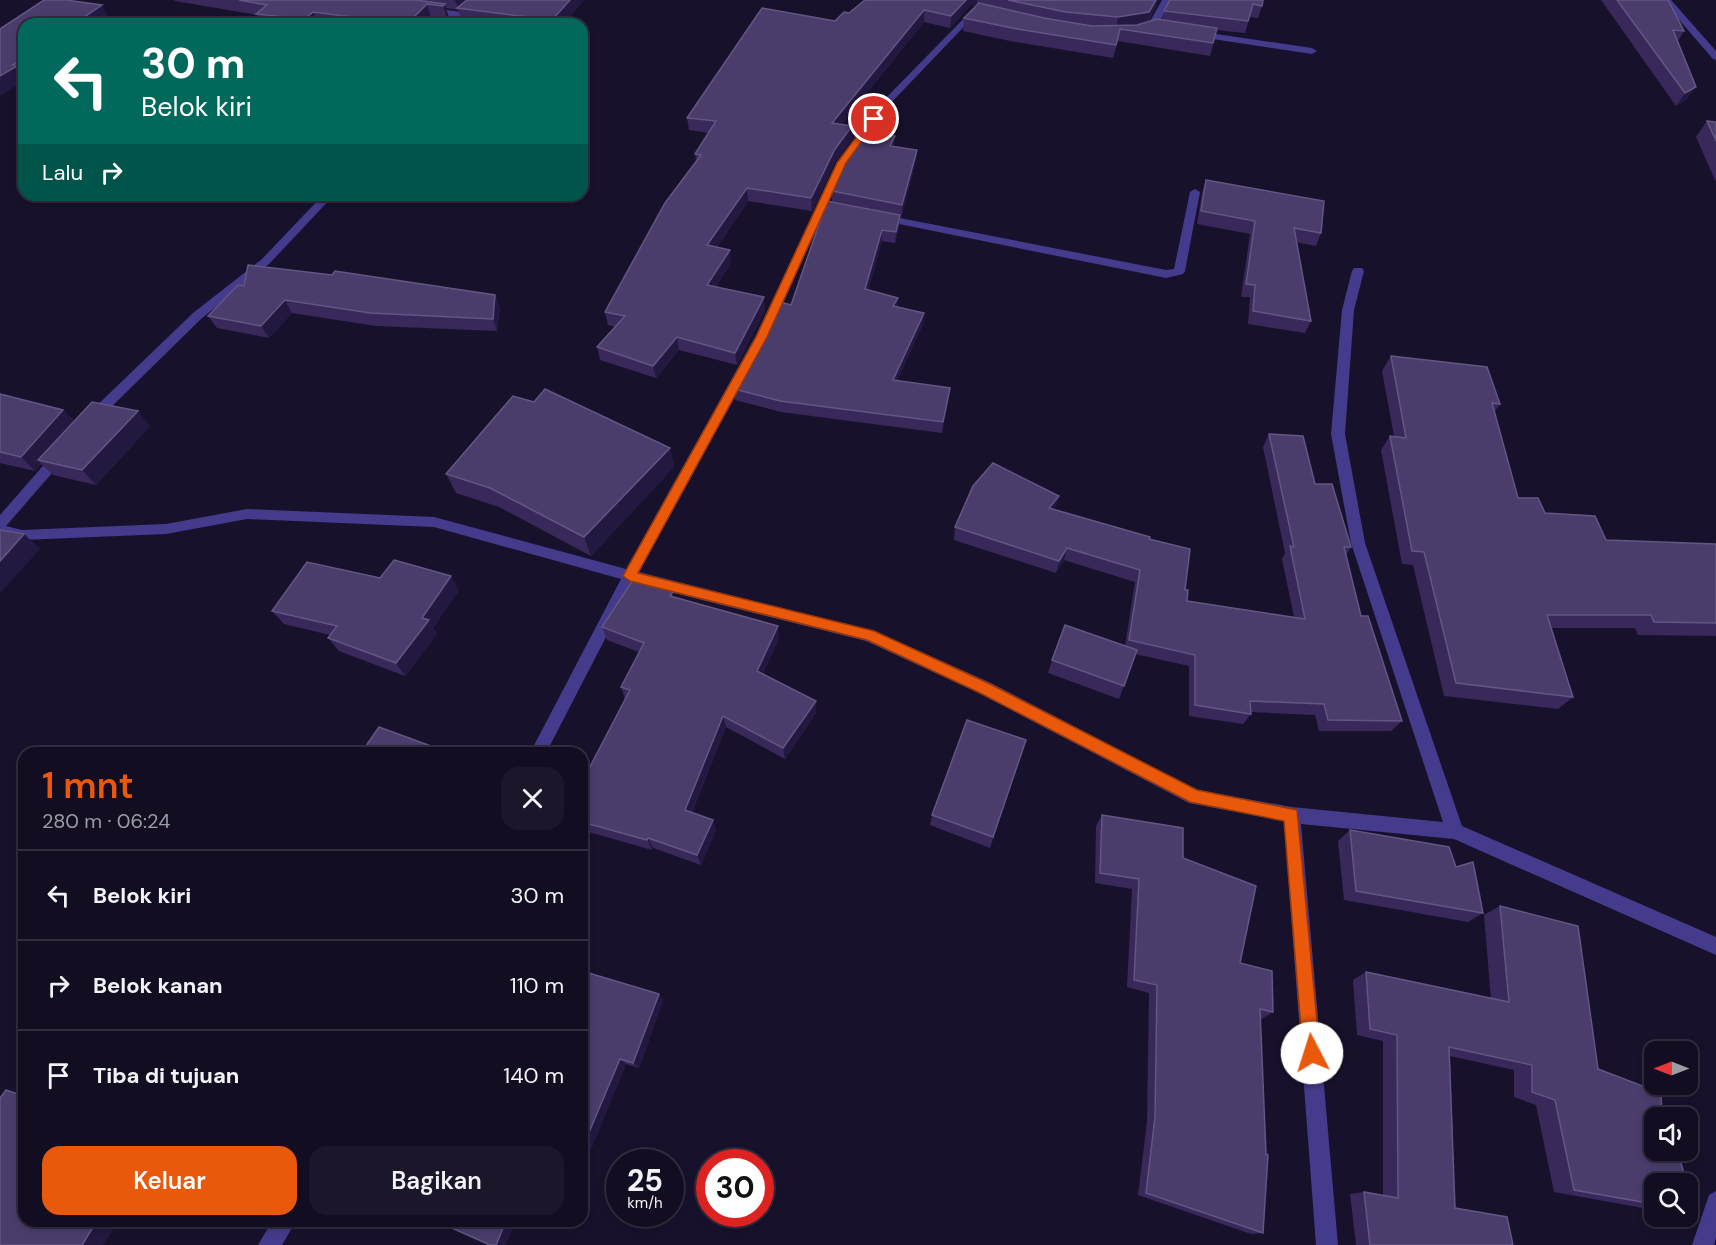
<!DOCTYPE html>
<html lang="id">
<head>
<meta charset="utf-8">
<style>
  :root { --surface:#120d21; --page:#1b162a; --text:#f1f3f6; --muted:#9c9ca5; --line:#312d3f; --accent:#ea580c }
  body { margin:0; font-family:"DM Sans",sans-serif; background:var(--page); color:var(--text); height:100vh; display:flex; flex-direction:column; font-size:22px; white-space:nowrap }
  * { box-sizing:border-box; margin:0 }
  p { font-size:20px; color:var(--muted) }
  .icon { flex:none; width:33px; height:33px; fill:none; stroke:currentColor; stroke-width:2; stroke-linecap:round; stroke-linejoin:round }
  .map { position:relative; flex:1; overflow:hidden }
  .panel { position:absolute; left:18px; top:747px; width:570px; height:480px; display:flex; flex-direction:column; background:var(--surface); border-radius:18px; box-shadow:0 3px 9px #0003,0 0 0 2px var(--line) }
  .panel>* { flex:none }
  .top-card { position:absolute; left:18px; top:18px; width:570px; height:183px; border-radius:18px; box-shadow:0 3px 9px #0003,0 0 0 2px var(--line); background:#00695c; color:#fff; overflow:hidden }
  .needle { width:39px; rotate:270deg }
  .tools { position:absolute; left:1644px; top:1041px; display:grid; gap:12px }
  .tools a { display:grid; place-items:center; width:54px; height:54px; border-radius:12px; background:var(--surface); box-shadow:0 3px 9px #0003,0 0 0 2px var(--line); font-size:30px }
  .speed { position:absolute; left:606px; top:1149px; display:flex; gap:12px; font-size:30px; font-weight:700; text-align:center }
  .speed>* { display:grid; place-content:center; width:78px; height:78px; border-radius:50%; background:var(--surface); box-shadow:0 3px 9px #0003,0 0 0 2px var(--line); line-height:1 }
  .speed small { font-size:15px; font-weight:400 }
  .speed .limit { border:9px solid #d22; background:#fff; color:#111 }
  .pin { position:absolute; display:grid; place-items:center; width:51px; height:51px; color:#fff; margin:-26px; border:3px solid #fff; border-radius:50%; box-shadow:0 2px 6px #0007 }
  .me { position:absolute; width:66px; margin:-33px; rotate:355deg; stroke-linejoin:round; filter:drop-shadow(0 0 4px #0008) }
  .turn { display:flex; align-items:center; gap:21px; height:126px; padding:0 24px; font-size:27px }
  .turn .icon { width:78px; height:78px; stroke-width:2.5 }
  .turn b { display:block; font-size:42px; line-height:51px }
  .then { display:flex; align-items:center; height:57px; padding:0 24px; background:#0003; gap:12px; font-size:22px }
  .round { display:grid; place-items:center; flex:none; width:63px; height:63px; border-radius:18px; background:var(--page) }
  .summary { display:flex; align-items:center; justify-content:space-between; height:102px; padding:0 24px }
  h1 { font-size:36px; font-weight:600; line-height:45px; color:var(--accent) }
  .action { display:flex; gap:12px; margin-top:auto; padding:12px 24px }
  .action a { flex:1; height:69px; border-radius:18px; background:var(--accent); color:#fff; font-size:24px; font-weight:600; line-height:69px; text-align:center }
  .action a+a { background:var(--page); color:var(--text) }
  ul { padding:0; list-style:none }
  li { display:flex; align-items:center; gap:18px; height:90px; padding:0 24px; border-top:2px solid var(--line) }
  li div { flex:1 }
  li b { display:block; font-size:22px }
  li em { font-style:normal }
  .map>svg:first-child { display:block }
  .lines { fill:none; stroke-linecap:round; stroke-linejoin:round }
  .street { fill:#453b8c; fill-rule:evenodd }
  .wall { fill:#38295a }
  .shaded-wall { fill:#231840 }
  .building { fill:#4a3d6c; stroke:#625683; stroke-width:1.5 }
  .route { fill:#ea580c; stroke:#983908; stroke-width:1.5 }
</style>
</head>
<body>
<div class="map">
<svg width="1716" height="1245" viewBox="0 0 1716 1245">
  <rect width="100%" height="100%" fill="#18112c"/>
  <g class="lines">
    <g class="street">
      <path d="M 1162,0 L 1170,0 C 1163,14 1158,35 1140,34 L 1140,30 L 1148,25 Z"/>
      <polygon points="1662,0 1671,0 1716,51 1716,60 1713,59"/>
      <polygon points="427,7 461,12 465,15 461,18 424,12 424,8"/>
      <polygon points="975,7 984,11 977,13 888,106 847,163 767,337 639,572 874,631 991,683 1197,790 1292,807 1443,822 1351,543 1331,434 1342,310 1352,271 1354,268 1362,268 1364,271 1354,310 1345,434 1365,543 1462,826 1716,937 1716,955 1454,839 1301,824 1338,1245 1316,1245 1284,821 1189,803 979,693 866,641 634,583 546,753 530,753 621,579 434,527 247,519 166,534 22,540 0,535 0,515 56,451 61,449 68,454 66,457 6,526 22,530 166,524 247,509 434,517 626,569 755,337 837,163 882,102"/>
      <polygon points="1196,31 1312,48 1317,51 1312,54 1193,36 1193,32"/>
      <polygon points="1195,189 1200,192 1185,271 1183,274 1166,278 879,220 874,217 879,214 1166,270 1174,269 1190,192"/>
      <polygon points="323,195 334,195 270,263 201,319 97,421 87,421 86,418 87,415 193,313 262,259"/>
      <polygon points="1716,1191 1716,1237 1714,1245 1692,1245 1709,1195"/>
      <polygon points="272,1221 296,1221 282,1245 258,1245"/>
    </g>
  </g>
  <g class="wall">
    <polygon points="174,0 584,0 563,24 482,24 462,21 458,10 446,8 449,18 447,19 431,17 425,24 261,24 257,15 175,1"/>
    <polygon points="865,0 1159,0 1148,22 1162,20 1164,11 1263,0 1262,6 1258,18 1250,17 1245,33 1217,30 1210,56 1118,41 1113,58 1010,41 963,31 964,18 976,6 970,6 950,28 924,22 841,125 852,126 852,139 835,162 812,211 748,201 717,247 731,263 716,287 765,310 737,365 679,350 656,378 600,360 597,347 616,327 608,325 605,312 696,162 695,154 709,133 689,130 687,118 835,21 849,13"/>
    <polygon points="1601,0 1668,0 1684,31 1678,41 1687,99 1676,106"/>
    <polygon points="1707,121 1716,122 1716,181 1715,180 1696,137"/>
    <polygon points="894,146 917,150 916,160 902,215 832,201 832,191"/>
    <polygon points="1206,180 1321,233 1316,246 1296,242 1311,321 1305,333 1248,324 1250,297 1241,297 1250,234 1197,224 1202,193"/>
    <polygon points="900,215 899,226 895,243 882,241 868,290 898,298 898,307 924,313 923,324 897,381 950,388 942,433 781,412 735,400 734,389 791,305"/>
    <polygon points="244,286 495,295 500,308 497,331 376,326 292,313 269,338 217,328 208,316"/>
    <polygon points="1391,356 1500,404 1494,412 1518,498 1545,513 1606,540 1716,544 1716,636 1638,635 1635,628 1551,628 1573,697 1558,709 1444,696 1413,565 1402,564 1381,450 1390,436 1394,436 1382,371"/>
    <polygon points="0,394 63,410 74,421 150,426 96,485 53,475 41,464 35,471 0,463"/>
    <polygon points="1269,434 1315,484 1351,547 1346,555 1361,616 1402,721 1391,731 1319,731 1315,715 1251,712 1251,714 1243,724 1189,716 1189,666 1135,654 1124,686 1119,699 1048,673 1052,660 1125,646 1135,582 1064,560 1056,573 954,540 955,527 1059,496 1054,510 1149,539 1185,590 1187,601 1294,617 1282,559 1285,553 1263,447"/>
    <polygon points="670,448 674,467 591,556 499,507 456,493 446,474"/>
    <polygon points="380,578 459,590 433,628 437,634 405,676 339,651 328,638 330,635 284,624 272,611"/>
    <polygon points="675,597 779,638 763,674 816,713 785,759 726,727 692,812 716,830 701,865 653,848 652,850 582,830 582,782 625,699 621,687 639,652 607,640 602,627"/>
    <polygon points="1026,740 990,848 930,825 932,815"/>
    <polygon points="1102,815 1183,858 1240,963 1273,1012 1262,1019 1260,1019 1263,1233 1251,1234 1138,1195 1147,1122 1149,993 1127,987 1132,889 1095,883 1096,826"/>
    <polygon points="1350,830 1456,867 1483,913 1468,922 1344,900 1338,841"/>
    <polygon points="1500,906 1598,1069 1654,1184 1654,1210 1554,1192 1536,1105 1514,1097 1514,1070 1450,1056 1455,1208 1513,1245 1356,1245 1350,1194 1364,1192 1383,1195 1383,1041 1357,1035 1353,980 1366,972 1491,999 1484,915"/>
    <polygon points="582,971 663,1000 639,1068 626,1064 588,1156 582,1154"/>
  </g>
  <g class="shaded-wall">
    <polygon points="455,0 470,0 458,8"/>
    <polygon points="570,0 584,0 563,24 553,24 552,20"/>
    <polygon points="966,0 977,0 977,6 970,6 950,28 951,16"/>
    <polygon points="1156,0 1159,0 1146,24 1120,29 1113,58 1116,45 1116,30 1118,17"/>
    <polygon points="427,4 431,17 425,24 407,24"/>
    <polygon points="445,4 449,18 447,19 443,6"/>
    <polygon points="102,5 109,18 100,24 74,24"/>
    <polygon points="924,10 924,22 832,136 832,123"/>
    <polygon points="313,12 318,24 307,24 305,19"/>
    <polygon points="24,58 24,81 0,96 0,76 13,65"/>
    <polygon points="1696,87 1687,99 1676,106 1685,93"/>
    <polygon points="852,126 852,139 835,162 812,211 811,198 835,149"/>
    <polygon points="895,136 894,146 890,146"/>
    <polygon points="917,150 916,160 902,215 902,205"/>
    <polygon points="747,188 748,201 709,258 707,245"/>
    <polygon points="900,215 899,226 895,243 896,232"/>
    <polygon points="882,230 882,241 865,300 865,289"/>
    <polygon points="730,250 731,263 709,298 707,285"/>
    <polygon points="495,295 500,308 497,331 493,319"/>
    <polygon points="764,297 765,310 737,365 735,353"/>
    <polygon points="898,298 898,309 893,306"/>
    <polygon points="285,300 292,313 269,338 261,326"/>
    <polygon points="924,313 923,324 892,391 893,380"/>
    <polygon points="677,337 679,350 656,378 653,366"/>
    <polygon points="950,388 949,399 942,433 943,422"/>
    <polygon points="63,410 76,424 38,460 41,464 35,471 21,457"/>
    <polygon points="138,411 150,426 96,485 82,470"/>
    <polygon points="670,448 674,467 591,556 584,537"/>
    <polygon points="1059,496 1055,508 1046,521 1049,508"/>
    <polygon points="24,534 40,549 0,593 0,561"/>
    <polygon points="1067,548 1064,560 1056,573 1059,561"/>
    <polygon points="451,576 459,590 433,628 437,634 405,676 396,663 422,618"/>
    <polygon points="778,626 779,638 759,683 757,671"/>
    <polygon points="816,701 816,713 785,759 783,748"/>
    <polygon points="723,716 726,727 688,820 685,810"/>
    <polygon points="713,820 716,830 701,865 697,855"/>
    <polygon points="648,838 653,848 652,850 647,840"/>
    <polygon points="659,994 663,1000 639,1068 633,1063"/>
    <polygon points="620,1059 626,1064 588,1156 582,1154 582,1149"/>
    <polygon points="6,1090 24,1094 24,1096"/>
    <polygon points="97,1221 119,1221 103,1245 82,1245"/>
    <polygon points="506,1221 516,1221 506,1245 496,1245"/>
  </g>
  <g class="building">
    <polygon points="44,0 66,0 102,5 74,24 24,24 24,58 13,65 17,66 0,76 0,29"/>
    <polygon points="239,0 416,0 445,4 443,6 427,4 407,24 313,12 305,19 256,14 267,5"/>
    <polygon points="467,0 570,0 552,20 457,8"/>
    <polygon points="865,0 966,0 951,16 924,10 832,123 852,126 835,149 811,198 747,188 707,245 730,250 707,285 764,297 735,353 677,337 653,366 597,347 625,316 605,312 665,203 701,155 695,154 716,121 687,118 762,8 835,21 844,12 849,13"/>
    <polygon points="1008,0 1156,0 1149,12 1118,17 1066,12"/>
    <polygon points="1170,0 1263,0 1262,6 1253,4 1248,21 1164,11"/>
    <polygon points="1617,0 1668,0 1684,31 1673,30 1696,87 1685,93"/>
    <polygon points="979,3 1044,18 1092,26 1137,25 1157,19 1217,28 1213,43 1120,29 1116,45 1012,28 964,18"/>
    <polygon points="1707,121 1716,122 1716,141"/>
    <polygon points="865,131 895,136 890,146 917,150 902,205 832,191 849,154"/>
    <polygon points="1206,180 1324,201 1321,233 1294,228 1311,321 1253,311 1255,285 1246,284 1255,221 1201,211"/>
    <polygon points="827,201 900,215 896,232 882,230 865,289 898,298 893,306 924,313 893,380 950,388 943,422 780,401 734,389 780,302 791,305"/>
    <polygon points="248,265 332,275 335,271 495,295 493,319 370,313 285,300 261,326 208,316 238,285 244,286"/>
    <polygon points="1391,356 1487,367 1500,404 1492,403 1518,498 1538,498 1545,513 1595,516 1606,540 1716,544 1716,623 1654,622 1651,615 1547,615 1573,697 1456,683 1424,552 1412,551 1390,436 1406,438"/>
    <polygon points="545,389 670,448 584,537 490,488 446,474 513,396 534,402"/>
    <polygon points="0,394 63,410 21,457 0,452"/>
    <polygon points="92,402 138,411 82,470 38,460"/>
    <polygon points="1269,434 1303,436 1315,484 1332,484 1351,547 1344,547 1361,616 1368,616 1402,721 1328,720 1324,704 1250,701 1251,714 1195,705 1195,655 1129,640 1140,570 1067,548 1059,561 955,527 973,486 993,463 1059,496 1049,508 1150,537 1149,539 1190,549 1185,590 1188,590 1187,601 1305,619 1290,546 1294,547"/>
    <polygon points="0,530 24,534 0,561"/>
    <polygon points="394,560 451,576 422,618 429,620 396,663 328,638 337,626 272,611 307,562 380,578"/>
    <polygon points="635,577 674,591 670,596 778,626 757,671 816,701 783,748 723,716 685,810 713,820 697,855 648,838 647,840 582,822 582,782 630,690 621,687 644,643 602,627"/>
    <polygon points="1065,625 1137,650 1124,686 1052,660"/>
    <polygon points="967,720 1026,740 993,837 932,815"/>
    <polygon points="379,727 450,753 361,753"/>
    <polygon points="1102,815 1183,828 1183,858 1256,886 1240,963 1272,971 1273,1012 1260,1009 1266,1154 1268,1155 1263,1233 1146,1193 1155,1117 1157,985 1134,980 1139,879 1100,873"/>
    <polygon points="1350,830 1449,847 1456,867 1473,862 1483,913 1356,891"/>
    <polygon points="1500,906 1578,926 1598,1069 1661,1093 1662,1118 1654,1118 1654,1150 1663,1150 1663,1153 1679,1156 1687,1184 1654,1184 1654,1204 1574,1190 1555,1100 1532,1092 1532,1065 1449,1047 1455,1208 1507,1217 1513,1245 1370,1245 1364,1192 1398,1198 1397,1035 1370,1029 1366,972 1509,1002"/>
    <polygon points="582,971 659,994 633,1063 620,1059 582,1149"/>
    <polygon points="6,1090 24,1096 24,1221 97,1221 82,1245 0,1245 0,1098"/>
    <polygon points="1688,1185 1695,1211 1688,1210"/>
    <polygon points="436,1221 506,1221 496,1245 490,1245"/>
  </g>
  <polygon class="route" points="871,117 878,119 846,163 767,337 638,573 874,631 990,684 1197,790 1297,810 1320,1053 1318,1059 1312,1062 1305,1059 1303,1053 1284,821 1190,802 980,693 867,640 630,581 623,576 756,337 837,163"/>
</svg>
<div class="tools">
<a><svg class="needle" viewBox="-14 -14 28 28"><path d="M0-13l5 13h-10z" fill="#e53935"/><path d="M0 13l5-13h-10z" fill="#9c9ca5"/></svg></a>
<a><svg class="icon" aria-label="sound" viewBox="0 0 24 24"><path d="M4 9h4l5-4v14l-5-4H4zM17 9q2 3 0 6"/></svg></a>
<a><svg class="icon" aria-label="search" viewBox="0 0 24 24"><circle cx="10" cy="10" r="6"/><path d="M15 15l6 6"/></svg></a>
</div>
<div class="speed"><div>25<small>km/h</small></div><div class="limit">30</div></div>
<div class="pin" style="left:874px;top:119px;background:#d93025"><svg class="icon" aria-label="arrive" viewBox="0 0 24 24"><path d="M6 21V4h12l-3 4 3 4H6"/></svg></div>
<svg class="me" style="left:1312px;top:1053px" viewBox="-20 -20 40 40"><circle r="19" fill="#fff"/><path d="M0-13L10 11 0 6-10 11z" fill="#ea580c"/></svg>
<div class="top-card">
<div class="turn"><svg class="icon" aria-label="left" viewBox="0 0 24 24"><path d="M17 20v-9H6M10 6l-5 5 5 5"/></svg><div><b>30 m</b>Belok kiri</div></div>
<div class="then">Lalu<svg class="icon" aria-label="right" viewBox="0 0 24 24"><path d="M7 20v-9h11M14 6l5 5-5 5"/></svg></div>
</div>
<section class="panel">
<div class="summary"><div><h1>1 mnt</h1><p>280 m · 06:24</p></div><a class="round"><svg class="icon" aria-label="close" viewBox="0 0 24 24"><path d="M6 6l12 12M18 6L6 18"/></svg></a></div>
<ul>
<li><svg class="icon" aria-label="left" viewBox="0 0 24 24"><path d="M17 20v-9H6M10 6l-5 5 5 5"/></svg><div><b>Belok kiri</b></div><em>30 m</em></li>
<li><svg class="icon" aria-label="right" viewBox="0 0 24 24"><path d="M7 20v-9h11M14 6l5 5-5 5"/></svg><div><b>Belok kanan</b></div><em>110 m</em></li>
<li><svg class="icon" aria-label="arrive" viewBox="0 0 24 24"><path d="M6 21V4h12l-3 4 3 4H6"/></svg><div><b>Tiba di tujuan</b></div><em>140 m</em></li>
</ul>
<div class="action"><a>Keluar</a><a>Bagikan</a></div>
</section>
</div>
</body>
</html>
